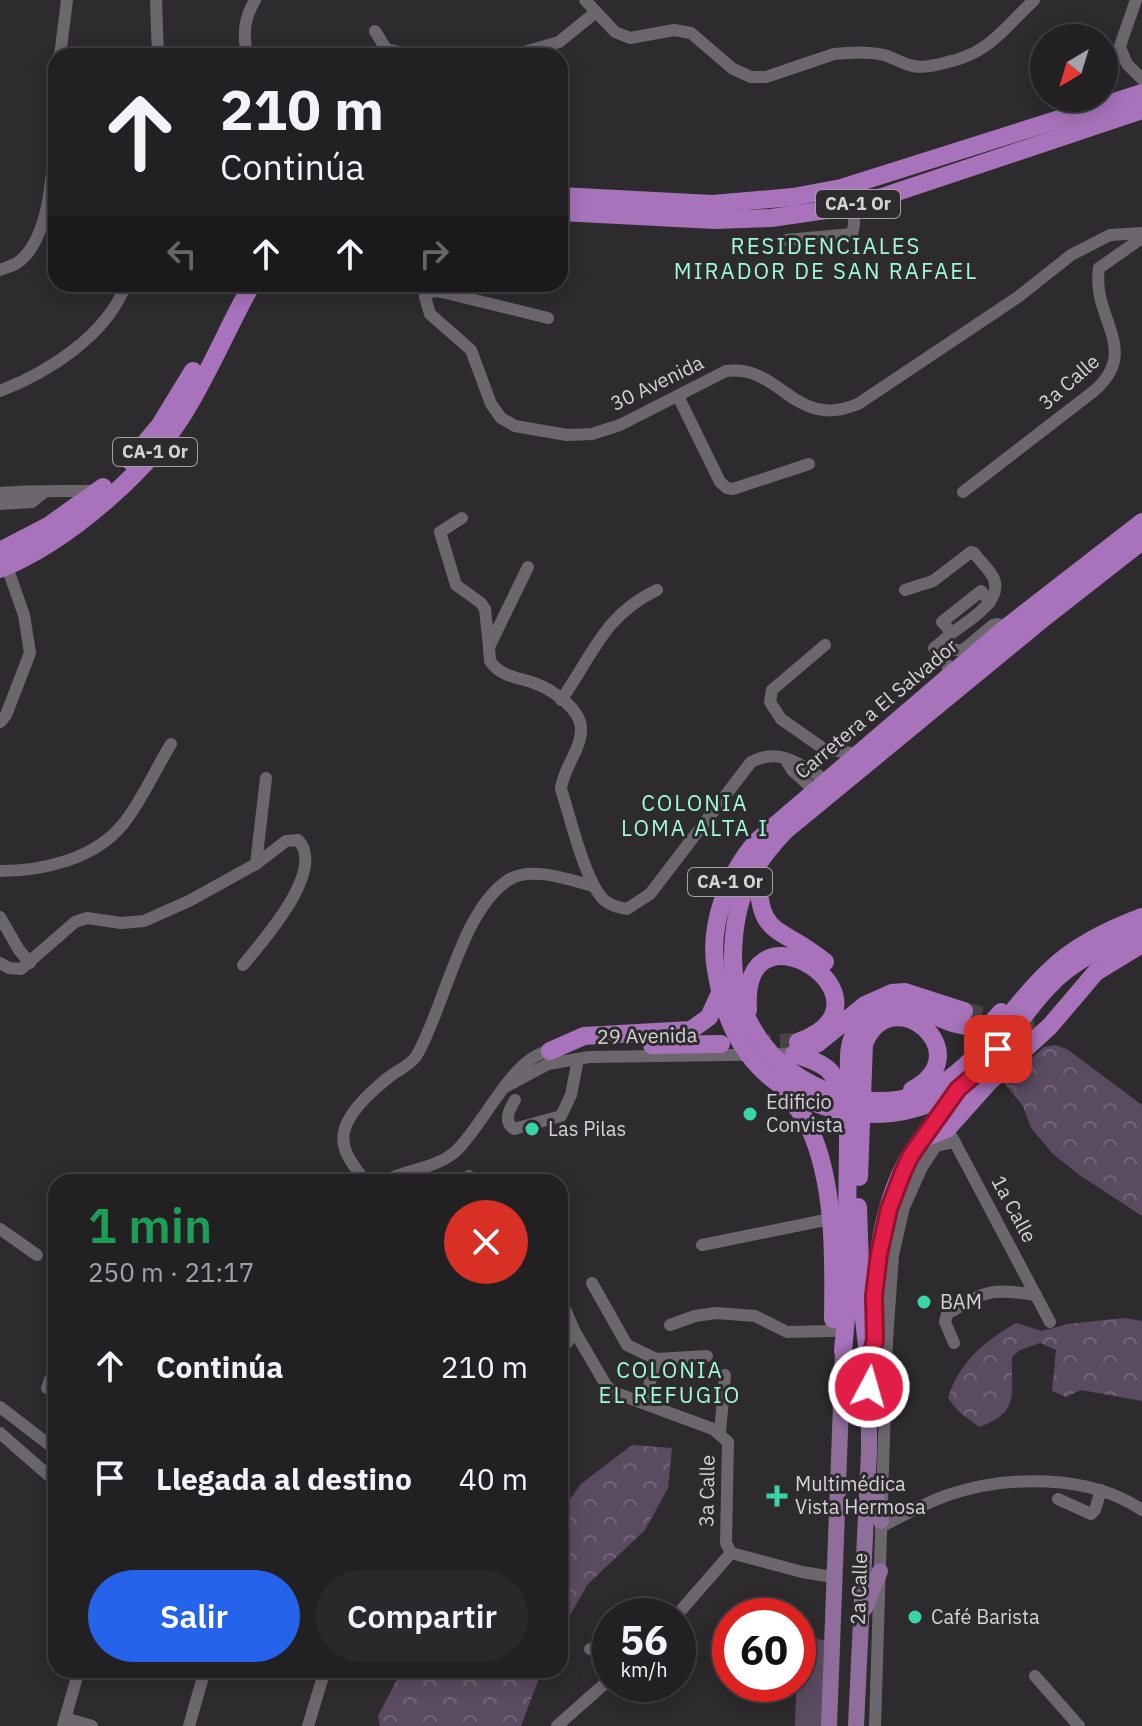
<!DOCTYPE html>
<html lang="es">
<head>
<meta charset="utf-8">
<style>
  :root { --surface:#222023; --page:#2a282b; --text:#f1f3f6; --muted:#a2a3a6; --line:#3f3e41; --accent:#2563eb }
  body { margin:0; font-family:"IBM Plex Sans",sans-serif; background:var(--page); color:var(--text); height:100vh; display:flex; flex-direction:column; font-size:30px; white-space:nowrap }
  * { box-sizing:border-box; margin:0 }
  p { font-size:26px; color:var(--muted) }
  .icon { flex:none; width:44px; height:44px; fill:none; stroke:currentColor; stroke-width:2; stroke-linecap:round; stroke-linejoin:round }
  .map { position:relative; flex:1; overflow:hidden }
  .drawer { position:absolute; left:48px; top:1174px; width:520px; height:504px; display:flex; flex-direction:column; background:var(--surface); border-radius:24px; box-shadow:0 4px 20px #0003,0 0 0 2px var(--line) }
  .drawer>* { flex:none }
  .guide { position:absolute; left:48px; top:48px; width:520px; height:244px; border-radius:24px; box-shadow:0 4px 20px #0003,0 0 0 2px var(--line); background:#222023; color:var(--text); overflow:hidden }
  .needle { width:52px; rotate:218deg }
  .tools { position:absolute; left:1030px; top:24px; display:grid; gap:16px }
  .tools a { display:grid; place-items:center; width:88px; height:88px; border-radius:50%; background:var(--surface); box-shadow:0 4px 20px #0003,0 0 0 2px var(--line); font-size:40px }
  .speed { position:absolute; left:592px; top:1598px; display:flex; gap:16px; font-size:40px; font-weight:700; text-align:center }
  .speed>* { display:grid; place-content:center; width:104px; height:104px; border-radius:50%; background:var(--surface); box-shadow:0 4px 20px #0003,0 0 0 2px var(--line); line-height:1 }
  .speed small { font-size:20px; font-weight:400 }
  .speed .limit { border:12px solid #d22; background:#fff; color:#111 }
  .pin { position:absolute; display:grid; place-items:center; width:68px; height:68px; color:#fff; margin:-34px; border-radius:16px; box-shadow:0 4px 12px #0006 }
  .me { position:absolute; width:88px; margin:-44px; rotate:6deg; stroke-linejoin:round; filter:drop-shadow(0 0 6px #0008) }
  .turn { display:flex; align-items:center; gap:28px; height:168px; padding:0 40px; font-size:36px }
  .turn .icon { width:104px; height:104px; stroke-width:2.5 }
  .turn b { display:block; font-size:56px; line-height:68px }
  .lanes { display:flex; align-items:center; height:76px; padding:0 40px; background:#0003; justify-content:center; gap:40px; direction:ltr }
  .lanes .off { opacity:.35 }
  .round { display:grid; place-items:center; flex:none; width:84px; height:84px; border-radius:42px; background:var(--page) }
  .head { display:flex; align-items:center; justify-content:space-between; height:136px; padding:0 40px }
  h1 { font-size:48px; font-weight:600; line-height:60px; color:#1e9e55 }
  .cta { display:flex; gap:16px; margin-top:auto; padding:16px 40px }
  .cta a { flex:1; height:92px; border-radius:48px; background:var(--accent); color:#fff; font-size:32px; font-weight:600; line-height:92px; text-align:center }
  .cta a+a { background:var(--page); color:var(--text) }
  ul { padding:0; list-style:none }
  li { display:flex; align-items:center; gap:24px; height:112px; padding:0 40px }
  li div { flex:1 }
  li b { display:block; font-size:30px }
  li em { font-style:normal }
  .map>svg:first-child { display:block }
  .green { fill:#5b4b60 }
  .forest { fill:url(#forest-crowns) }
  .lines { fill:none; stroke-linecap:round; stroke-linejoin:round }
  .highway-tunnel { stroke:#474448; stroke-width:18; stroke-dasharray:18 9; stroke-linecap:butt }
  .minor { stroke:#6b676d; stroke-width:12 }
  .major { stroke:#906e9c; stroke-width:16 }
  .highway { stroke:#a873bb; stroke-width:18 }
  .route-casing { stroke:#92132f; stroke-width:20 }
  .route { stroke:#e11d48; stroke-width:14 }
  .poi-dot { fill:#3bd4a4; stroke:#2e2b2f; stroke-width:3 }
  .labels { text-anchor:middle; stroke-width:6; stroke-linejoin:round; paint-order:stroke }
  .shield { fill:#2e2b2f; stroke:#a2a0a3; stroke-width:2 }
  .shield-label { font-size:18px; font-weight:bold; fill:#d4d2d5 }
  .street-label { font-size:20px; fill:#d4d2d5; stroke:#2e2b2f }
  .poi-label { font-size:20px; fill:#d4d2d5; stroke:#2e2b2f; text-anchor:start }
  .neighbourhood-label { font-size:22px; letter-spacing:2px; fill:#a0fad6; stroke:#2e2b2f }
</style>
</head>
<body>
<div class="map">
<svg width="1142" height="1726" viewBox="0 0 1142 1726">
  <defs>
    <pattern id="forest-crowns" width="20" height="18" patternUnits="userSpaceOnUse" patternTransform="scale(2)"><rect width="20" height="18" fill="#5b4b60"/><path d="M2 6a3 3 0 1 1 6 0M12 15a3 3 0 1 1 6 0" fill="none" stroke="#726476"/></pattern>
  </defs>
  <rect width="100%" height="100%" fill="#2e2b2f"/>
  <polygon class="green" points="798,1636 830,1641 829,1726 795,1726"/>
  <g class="forest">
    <polygon points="1055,1045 1067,1049 1142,1105 1142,1216 1078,1174 1052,1153 1031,1128 1023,1106 1004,1083 1044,1047"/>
    <path d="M 1124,1318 L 1142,1321 L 1142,1401 L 1081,1390 L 1066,1397 L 1052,1391 L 1056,1350 L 1040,1343 L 1020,1350 L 1012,1357 C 1011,1396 1020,1412 979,1427 L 958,1411 L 948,1398 C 959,1362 985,1341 1016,1323 L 1042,1331 L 1068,1324 Z"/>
    <polygon points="632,1445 672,1448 668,1488 645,1530 588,1584 560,1632 560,1513 581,1484"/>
    <polygon points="402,1670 542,1670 521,1726 380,1726 378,1716"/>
  </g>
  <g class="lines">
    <g class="highway-tunnel">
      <polyline points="964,1011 1020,1025 1040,1020"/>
      <polyline points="753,1044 798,1042"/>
    </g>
    <g class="minor">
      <polyline points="156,0 158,56"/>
      <path d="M 585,0 L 615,32 L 630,38 L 674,30 L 691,33 L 733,69 L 751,77 L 766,77 L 834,54 C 851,52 867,51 884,55 C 894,58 903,64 913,66 C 924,68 933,66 944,63 C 989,54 1002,30 1034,0"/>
      <polyline points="375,31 386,49 417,56"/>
      <polyline points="1120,47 1127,64 1142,79"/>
      <polyline points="60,56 67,0"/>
      <path d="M 248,56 C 242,36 244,18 255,0"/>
      <polyline points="510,56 559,42 596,12"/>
      <polyline points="1104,92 1136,0"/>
      <polyline points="786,240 852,234 854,225 854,205"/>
      <path d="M 0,270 C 5,268 12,266 17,263 C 55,237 53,151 56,110"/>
      <path d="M 548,318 L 442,292 L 432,291 L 425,297 L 430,314 L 471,350 L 491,404 L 501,418 L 515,426 L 567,435 L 592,434 L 620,425 L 726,371 C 782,364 793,431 858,404 L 1018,297 L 1071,255 L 1110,235 L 1142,233"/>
      <path d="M 0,391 C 49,372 107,335 126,284"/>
      <polyline points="678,396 720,482 727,488 733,489 809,464"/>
      <path d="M 963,492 L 1094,391 C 1142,349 1091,319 1099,268 L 1142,238"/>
      <path d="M 0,493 C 32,490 64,491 96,491"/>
      <polyline points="0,504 32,502 43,493"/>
      <polyline points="462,518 440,532 456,585 481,603 485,609 489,647"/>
      <path d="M 528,567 L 489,647 L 490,661 C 501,677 517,677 534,683 C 551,689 582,709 581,730 C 581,750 563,768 561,789 C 570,816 585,882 604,900 C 611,906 618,907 627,909 L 650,894 L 751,762 C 780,747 800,764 825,780"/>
      <path d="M 905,590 L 933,581 L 971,552 L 974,553 C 980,561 990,570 994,579 C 1003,602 966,622 952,633"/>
      <path d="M 945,639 C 950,646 953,652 963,650 L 993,625 L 998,624 L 1003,630"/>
      <polyline points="825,645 772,690 770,702 781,719 824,749 858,754"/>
      <polyline points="950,675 947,665 934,648 952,633 942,622 981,591 990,602"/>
      <path d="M 561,700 C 593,655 604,615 657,590"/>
      <polyline points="0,722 6,715 30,653 24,615 7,567"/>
      <polyline points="786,760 792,770 814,790"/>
      <polyline points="256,864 266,778"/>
      <path d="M 0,871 C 43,871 95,859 123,824 C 140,804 156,768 171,744"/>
      <polyline points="0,917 19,950 30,963"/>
      <path d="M 0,963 L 9,968 L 21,969 L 75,922 L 87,918 L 121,923 L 144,921 L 189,901 L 256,864 L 286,841 L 298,840 C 327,870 262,942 243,965"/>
      <polyline points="507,1086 548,1064 589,1057 794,1054"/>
      <path d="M 515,1100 C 509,1110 503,1121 514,1129 L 561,1116 L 571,1095 L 578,1059"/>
      <polyline points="952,1137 1050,1322"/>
      <polyline points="469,1176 469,1182"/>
      <path d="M 366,1182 C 354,1166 338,1149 345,1128 C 352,1108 373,1090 389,1077 C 398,1070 411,1065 417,1055 C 445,1006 462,908 510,879 C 532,866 570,880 593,886"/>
      <path d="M 383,1182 C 407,1168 436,1170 457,1150 C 485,1123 513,1056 550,1051"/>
      <polyline points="0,1229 37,1255"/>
      <polyline points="702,1245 830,1219"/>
      <polyline points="592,1283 627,1345 656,1359 707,1356"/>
      <polyline points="560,1298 575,1332 606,1385 613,1392 713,1429 728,1442 726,1543 731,1553"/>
      <polyline points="670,1325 695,1316 716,1313 755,1316 787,1332 833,1331"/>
      <path d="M 954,1343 L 945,1322 L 947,1314 C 989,1290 988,1288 1036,1295"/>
      <polyline points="560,1352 575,1332"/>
      <polyline points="47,1388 56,1364"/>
      <polyline points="645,1401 656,1359"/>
      <polyline points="0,1407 56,1450"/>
      <polyline points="0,1433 56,1482"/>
      <polyline points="720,1433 725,1375"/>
      <polyline points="1058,1499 1091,1514 1095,1510 1101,1490"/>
      <path d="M 881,1527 C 903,1515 925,1503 948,1495 C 1007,1475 1089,1474 1142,1510"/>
      <polyline points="731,1553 802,1572 833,1577"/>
      <polyline points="676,1616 731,1553"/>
      <polyline points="590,1649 610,1645"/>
      <polyline points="1035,1676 1079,1726"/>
      <polyline points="65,1718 92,1726"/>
      <polyline points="63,1726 79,1670"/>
      <polyline points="189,1726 205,1670"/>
      <polyline points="308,1726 325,1670"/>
      <polyline points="557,1726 610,1679"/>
      <polyline points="875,1726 887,1340 893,1255 904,1207 922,1167 936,1146 955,1142"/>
    </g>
    <g class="major">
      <polyline points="874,1483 881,1521"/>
      <polyline points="865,1608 880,1571"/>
      <polyline points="829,1726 843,1351"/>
      <polyline points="856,1726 869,1452 869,1363"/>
    </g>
    <g class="highway">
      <polyline points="560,196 712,204 793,197 841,188 1142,93"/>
      <polyline points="560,212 715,220 771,218 826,210 882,197 1142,110"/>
      <polyline points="130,461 160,425 193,371"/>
      <path d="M 1142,522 L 1003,630 L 757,841 C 728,874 708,925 716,970 C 725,1025 747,1070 799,1096 C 859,1126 930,1119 979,1071 C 1005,1046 1023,1013 1048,987 C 1072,961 1108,943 1142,933"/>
      <path d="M 1142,541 L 1040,621 L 786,830 C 749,868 734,901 733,955 C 732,999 754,1044 790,1071 C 815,1089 843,1100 875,1101 C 963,1104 993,1024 1048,972 C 1074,946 1108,930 1142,917"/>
      <polyline points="0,551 48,526 103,487"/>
      <path d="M 0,569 C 68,542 154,467 190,403 C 213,364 230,323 252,284"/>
      <path d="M 758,868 C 757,941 780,924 825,962"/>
      <path d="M 748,1010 C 740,890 908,1002 798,1042"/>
      <polyline points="652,1045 721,1044"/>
      <polyline points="550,1051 584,1036 691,1030 709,1017 720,993"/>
      <polyline points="794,1054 818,1043 865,1005 892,993 905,992 964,1011"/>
      <path d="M 794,1054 C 821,1062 840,1069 839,1101"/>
      <path d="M 784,1091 C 793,1102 803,1113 809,1127 C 835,1183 834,1257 833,1319"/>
      <polyline points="922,1139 947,1129 989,1082 1050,1026 1096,972 1142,944"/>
      <path d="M 859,1177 L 864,1044 C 891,977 982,1053 912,1090"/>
      <polyline points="858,1207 861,1293 869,1363"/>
      <path d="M 875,1321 C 874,1267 882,1202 911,1154 C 924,1133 941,1115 954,1095"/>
      <path d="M 843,1351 L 846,1318 L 849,1055 C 850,1040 856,1026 868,1016 C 906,984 942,1033 982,1026 C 991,1025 995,1019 1001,1012"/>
    </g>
  </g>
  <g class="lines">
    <g class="route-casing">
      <polyline id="route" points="869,1387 869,1363 875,1340 874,1296 879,1254 889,1209 903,1172 911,1155 958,1089 979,1071 998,1049"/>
    </g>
    <use href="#route" class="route"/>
  </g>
  <g class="poi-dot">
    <circle cx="750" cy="1114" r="8"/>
    <circle cx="532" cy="1129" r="8"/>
    <circle cx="924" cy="1302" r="8"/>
    <path d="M773 1484h8v8h8v8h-8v8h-8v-8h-8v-8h8z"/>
    <circle cx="915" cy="1617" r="8"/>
  </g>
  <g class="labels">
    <g class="shield">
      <rect x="816" y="190" width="84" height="28" rx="6"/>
      <rect x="113" y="438" width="84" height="28" rx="6"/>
      <rect x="688" y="868" width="84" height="28" rx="6"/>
    </g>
    <g class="shield-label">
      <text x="858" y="210">CA-1 Or</text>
      <text x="155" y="458">CA-1 Or</text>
      <text x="730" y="888">CA-1 Or</text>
    </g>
    <g class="street-label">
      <text transform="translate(1069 382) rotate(-41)" y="7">3a Calle</text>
      <text transform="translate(657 383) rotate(-26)" y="7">30 Avenida</text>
      <text transform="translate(876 709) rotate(-40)" y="7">Carretera a El Salvador</text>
      <text transform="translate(647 1036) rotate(-1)" y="7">29 Avenida</text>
      <text transform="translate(1014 1209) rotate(62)" y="7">1a Calle</text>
      <text transform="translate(707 1491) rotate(-89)" y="7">3a Calle</text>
      <text transform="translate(859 1589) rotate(-88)" y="7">2a Calle</text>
    </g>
    <g class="poi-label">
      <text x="766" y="1109">Edificio<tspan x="766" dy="23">Convista</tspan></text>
      <text x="548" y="1136">Las Pilas</text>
      <text x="940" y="1309">BAM</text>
      <text x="795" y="1491">Multimédica<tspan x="795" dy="23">Vista Hermosa</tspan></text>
      <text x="931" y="1624">Café Barista</text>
    </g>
    <g class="neighbourhood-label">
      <text x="826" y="254">RESIDENCIALES<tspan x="826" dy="25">MIRADOR DE SAN RAFAEL</tspan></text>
      <text x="695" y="811">COLONIA<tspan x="695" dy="25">LOMA ALTA I</tspan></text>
      <text x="670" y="1378">COLONIA<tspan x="670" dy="25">EL REFUGIO</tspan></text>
    </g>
  </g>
</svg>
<div class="tools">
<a><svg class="needle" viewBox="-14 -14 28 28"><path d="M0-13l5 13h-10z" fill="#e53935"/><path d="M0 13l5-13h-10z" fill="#a2a3a6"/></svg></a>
</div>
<div class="speed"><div>56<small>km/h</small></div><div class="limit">60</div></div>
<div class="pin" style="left:998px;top:1049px;background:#d93025"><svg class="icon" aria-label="arrive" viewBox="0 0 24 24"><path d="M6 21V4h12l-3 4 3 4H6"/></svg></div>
<svg class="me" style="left:869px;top:1387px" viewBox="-20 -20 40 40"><circle r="17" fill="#e11d48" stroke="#fff" stroke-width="3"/><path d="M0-11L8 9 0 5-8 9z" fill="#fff"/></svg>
<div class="guide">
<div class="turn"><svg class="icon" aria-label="ahead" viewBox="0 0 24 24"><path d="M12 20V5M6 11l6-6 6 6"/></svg><div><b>210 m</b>Continúa</div></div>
<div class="lanes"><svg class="icon off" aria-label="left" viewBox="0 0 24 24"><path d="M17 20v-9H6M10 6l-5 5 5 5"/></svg><svg class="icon" aria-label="ahead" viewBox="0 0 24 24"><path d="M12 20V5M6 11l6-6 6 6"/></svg><svg class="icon" aria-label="ahead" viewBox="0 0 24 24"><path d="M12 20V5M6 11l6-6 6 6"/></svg><svg class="icon off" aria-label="right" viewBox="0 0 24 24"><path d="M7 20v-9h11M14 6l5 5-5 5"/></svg></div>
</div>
<section class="drawer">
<div class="head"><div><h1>1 min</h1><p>250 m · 21:17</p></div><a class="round" style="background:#d93025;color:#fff"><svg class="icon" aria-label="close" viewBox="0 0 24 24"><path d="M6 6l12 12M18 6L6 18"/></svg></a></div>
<ul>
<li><svg class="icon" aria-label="ahead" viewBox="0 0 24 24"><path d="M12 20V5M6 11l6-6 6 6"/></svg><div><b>Continúa</b></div><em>210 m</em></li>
<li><svg class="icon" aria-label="arrive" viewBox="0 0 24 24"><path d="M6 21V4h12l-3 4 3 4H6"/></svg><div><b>Llegada al destino</b></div><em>40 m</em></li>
</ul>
<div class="cta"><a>Salir</a><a>Compartir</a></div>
</section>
</div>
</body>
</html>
